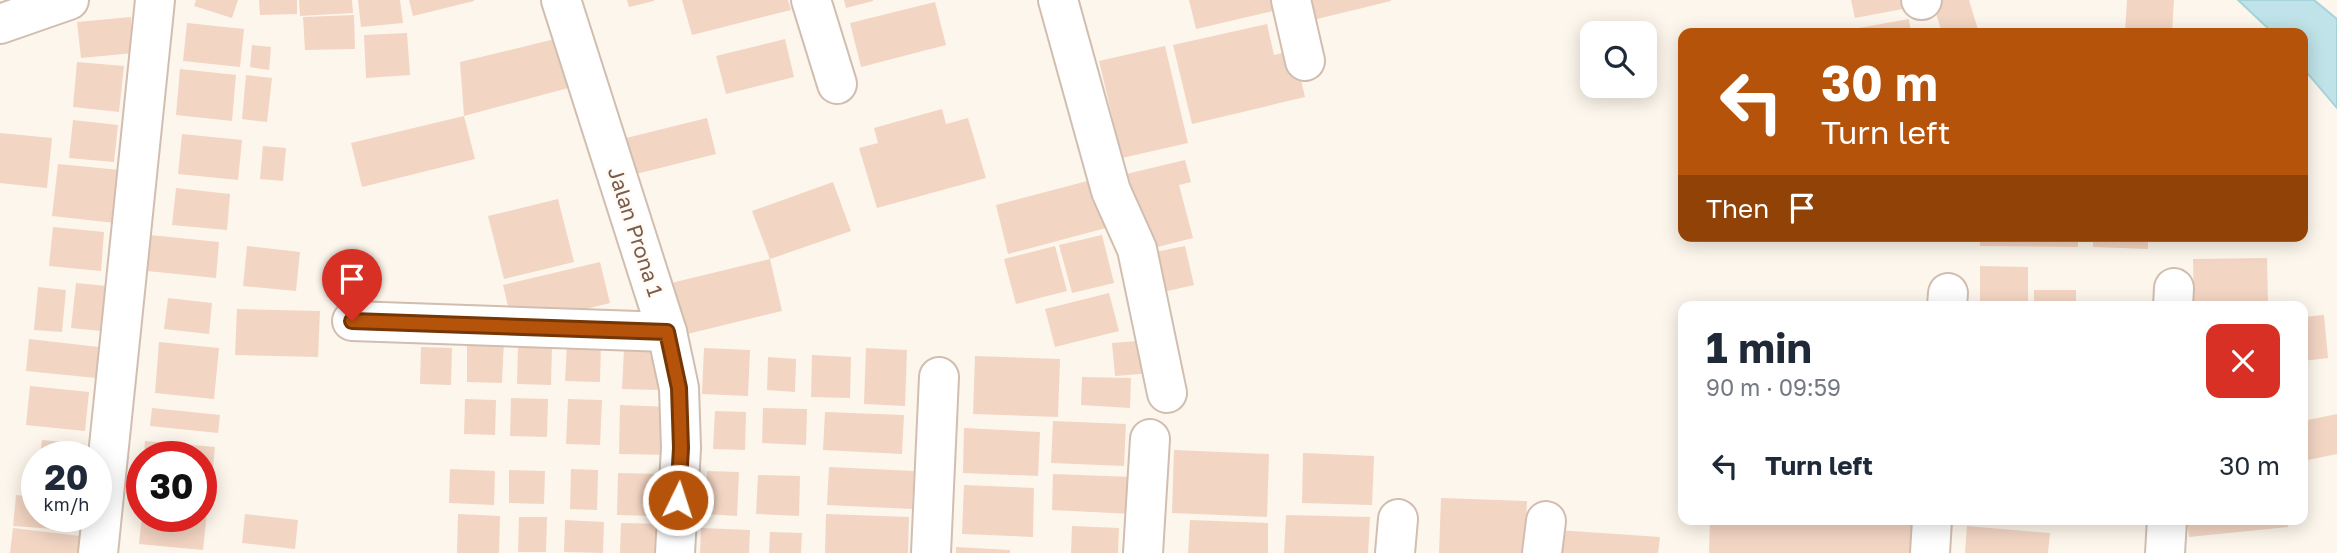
<!DOCTYPE html>
<html lang="en">
<head>
<meta charset="utf-8">
<style>
  :root { --surface:#fff; --page:#f6f6f7; --text:#1f2937; --muted:#747a83 }
  body { margin:0; font-family:"Golos Text",sans-serif; background:var(--page); color:var(--text); height:100vh; display:flex; flex-direction:column; font-size:26px; white-space:nowrap }
  * { box-sizing:border-box; margin:0 }
  p { font-size:23px; color:var(--muted) }
  .icon { flex:none; width:38px; height:38px; fill:none; stroke:currentColor; stroke-width:2; stroke-linecap:round; stroke-linejoin:round }
  .map { position:relative; flex:1; overflow:hidden }
  .sheet { position:absolute; left:1678px; top:301px; width:630px; height:224px; display:flex; flex-direction:column; background:var(--surface); border-radius:14px; box-shadow:0 4px 18px #0003 }
  .sheet>* { flex:none }
  .top-card { position:absolute; left:1678px; top:28px; width:630px; height:214px; border-radius:14px; box-shadow:0 4px 18px #0003; background:#b45309; color:#fff; overflow:hidden }
  .controls { position:absolute; left:1580px; top:21px; display:grid; gap:14px }
  .controls a { display:grid; place-items:center; width:77px; height:77px; border-radius:14px; background:var(--surface); box-shadow:0 4px 18px #0003; font-size:35px }
  .speed { position:absolute; left:21px; top:441px; display:flex; gap:14px; font-size:35px; font-weight:700; text-align:center }
  .speed>* { display:grid; place-content:center; width:91px; height:91px; border-radius:50%; background:var(--surface); box-shadow:0 4px 18px #0003; line-height:1 }
  .speed small { font-size:18px; font-weight:400 }
  .speed .limit { border:10px solid #d22; background:#fff; color:#111 }
  .pin { position:absolute; display:grid; place-items:center; width:60px; height:60px; color:#fff; margin:-72px -30px; border-radius:50% 50% 50% 0; rotate:-45deg; box-shadow:0 0 7px #0007 }
  .pin .icon { rotate:45deg }
  .me { position:absolute; width:77px; margin:-38px; rotate:4deg; stroke-linejoin:round; filter:drop-shadow(0 0 5px #0008) }
  .turn { display:flex; align-items:center; gap:24px; height:147px; padding:0 28px; font-size:32px }
  .turn .icon { width:91px; height:91px; stroke-width:2.5 }
  .turn b { display:block; font-size:49px; line-height:60px }
  .then { display:flex; align-items:center; height:66px; padding:0 28px; background:#0003; gap:14px; font-size:26px }
  .round { display:grid; place-items:center; flex:none; width:74px; height:74px; border-radius:14px; background:var(--page) }
  .headline { display:flex; align-items:center; justify-content:space-between; height:119px; padding:0 28px }
  h1 { font-size:42px; font-weight:700; line-height:52px }
  ul { padding:0; list-style:none }
  li { display:flex; align-items:center; gap:21px; height:91px; padding:0 28px }
  li div { flex:1 }
  li b { display:block; font-size:26px }
  li em { font-style:normal }
  .map>svg:first-child { display:block }
  .water { fill:#bfe3e8; stroke:#a5d3da; stroke-width:2 }
  .building { fill:#f3d5c3 }
  .lines { fill:none; stroke-linecap:round; stroke-linejoin:round }
  .minor-casing { stroke:#d1beb0; stroke-width:42 }
  .minor { stroke:#fff; stroke-width:38 }
  .route-casing { stroke:#753606; stroke-width:18 }
  .route { stroke:#b45309; stroke-width:12 }
  .labels { text-anchor:middle; stroke-width:5; stroke-linejoin:round; paint-order:stroke }
  .street-label { font-size:21px; fill:#7a5c4d; stroke:#fffaf3 }
</style>
</head>
<body>
<div class="map">
<svg width="2337" height="553" viewBox="0 0 2337 553">
  <rect width="100%" height="100%" fill="#fdf6ec"/>
  <polygon class="water" points="2238,0 2314,0 2337,19 2337,108 2303,68 2303,33 2273,33"/>
  <g class="building">
    <polygon points="196,0 238,0 232,18 194,6"/>
    <polygon points="259,0 297,0 297,14 260,15"/>
    <polygon points="299,0 352,0 353,13 300,16"/>
    <polygon points="358,0 400,0 403,23 361,27"/>
    <polygon points="409,0 474,0 474,1 413,16"/>
    <polygon points="627,0 654,0 654,1 629,7"/>
    <polygon points="682,0 788,0 791,10 692,35"/>
    <polygon points="844,0 873,0 873,1 846,8"/>
    <polygon points="1189,0 1275,0 1277,10 1196,29"/>
    <polygon points="1308,0 1391,0 1391,1 1313,20"/>
    <polygon points="1851,0 1901,0 1903,9 1855,18"/>
    <polygon points="1932,0 1969,0 1979,33 1942,33"/>
    <polygon points="2127,0 2174,0 2172,33 2125,33"/>
    <polygon points="935,2 946,45 861,67 850,23"/>
    <polygon points="354,15 355,49 305,50 303,17"/>
    <polygon points="131,17 134,53 81,58 77,22"/>
    <polygon points="1909,19 1911,33 1854,33 1853,29"/>
    <polygon points="187,23 244,29 240,67 183,61"/>
    <polygon points="1267,24 1274,55 1294,50 1305,97 1192,124 1173,45"/>
    <polygon points="407,33 410,75 366,78 364,35"/>
    <polygon points="555,39 568,88 464,116 460,62"/>
    <polygon points="785,39 794,77 726,94 716,56"/>
    <polygon points="252,45 271,47 269,70 250,67"/>
    <polygon points="1165,46 1188,143 1122,158 1099,61"/>
    <polygon points="77,62 124,66 119,112 73,107"/>
    <polygon points="180,69 236,75 232,121 176,115"/>
    <polygon points="246,75 272,78 267,122 242,119"/>
    <polygon points="942,109 946,124 968,118 986,178 877,208 859,148 878,143 874,128"/>
    <polygon points="464,116 475,159 362,187 351,143"/>
    <polygon points="707,118 716,154 628,176 618,140"/>
    <polygon points="73,120 118,125 114,162 69,158"/>
    <polygon points="0,133 52,138 47,188 0,183"/>
    <polygon points="182,134 242,140 238,180 178,174"/>
    <polygon points="263,146 286,148 283,181 260,179"/>
    <polygon points="1185,160 1191,182 1179,185 1193,238 1142,251 1122,175"/>
    <polygon points="58,164 120,170 115,223 52,216"/>
    <polygon points="1095,179 1106,228 1008,254 996,205"/>
    <polygon points="833,182 851,231 770,259 752,211"/>
    <polygon points="176,188 230,194 227,230 172,225"/>
    <polygon points="558,199 574,262 504,279 488,216"/>
    <polygon points="53,227 104,232 101,271 49,266"/>
    <polygon points="150,235 219,242 216,278 147,271"/>
    <polygon points="1102,235 1114,283 1072,293 1059,245"/>
    <polygon points="1980,236 2078,236 2078,247 1980,246"/>
    <polygon points="2093,236 2148,236 2148,249 2093,247"/>
    <polygon points="247,246 300,252 296,291 243,286"/>
    <polygon points="1055,246 1067,291 1016,304 1004,259"/>
    <polygon points="1185,246 1194,285 1154,294 1145,254"/>
    <polygon points="2267,258 2268,306 2194,306 2193,259"/>
    <polygon points="770,259 782,311 679,336 667,284"/>
    <polygon points="600,262 610,303 513,327 503,285"/>
    <polygon points="1980,266 2028,267 2028,306 1980,306"/>
    <polygon points="76,283 107,286 102,331 71,328"/>
    <polygon points="38,287 66,290 62,332 34,330"/>
    <rect x="2034" y="290" width="42" height="16"/>
    <polygon points="1109,293 1119,331 1055,347 1045,309"/>
    <polygon points="168,298 212,303 209,334 164,329"/>
    <polygon points="237,309 320,311 318,357 235,355"/>
    <polygon points="2324,315 2328,358 2303,361 2303,317"/>
    <polygon points="29,339 99,347 96,378 26,371"/>
    <polygon points="467,339 504,340 502,383 467,382"/>
    <polygon points="1150,340 1153,373 1115,376 1112,343"/>
    <polygon points="159,342 219,348 214,399 155,393"/>
    <polygon points="567,343 601,344 600,382 565,381"/>
    <polygon points="518,346 552,347 551,385 517,384"/>
    <polygon points="421,347 452,348 451,385 420,384"/>
    <polygon points="704,348 750,350 748,396 702,394"/>
    <polygon points="866,348 907,350 905,406 864,404"/>
    <polygon points="624,349 659,350 658,390 622,389"/>
    <polygon points="812,355 851,357 850,398 811,397"/>
    <polygon points="975,356 1060,359 1058,417 973,414"/>
    <polygon points="768,357 796,359 795,392 767,390"/>
    <polygon points="1082,377 1131,378 1130,408 1081,405"/>
    <polygon points="30,386 89,392 85,431 26,425"/>
    <polygon points="511,398 548,399 547,437 510,436"/>
    <polygon points="465,399 496,400 495,435 464,434"/>
    <polygon points="568,399 602,400 600,445 566,444"/>
    <polygon points="620,405 671,407 670,455 619,454"/>
    <polygon points="152,408 220,415 218,433 150,426"/>
    <polygon points="763,408 807,409 806,445 762,443"/>
    <polygon points="715,411 746,412 745,450 713,449"/>
    <polygon points="825,412 904,415 902,454 823,450"/>
    <polygon points="2337,414 2337,454 2303,461 2303,421"/>
    <polygon points="1053,421 1126,424 1124,466 1051,463"/>
    <polygon points="964,428 1040,432 1038,476 963,473"/>
    <polygon points="42,440 85,444 84,457 40,457"/>
    <polygon points="145,441 215,447 211,487 201,486 201,457 144,457"/>
    <polygon points="1174,450 1269,454 1267,517 1172,513"/>
    <polygon points="1303,453 1374,456 1372,505 1302,503"/>
    <polygon points="829,467 914,471 912,509 827,505"/>
    <polygon points="450,469 495,471 494,505 449,503"/>
    <polygon points="571,469 598,470 597,510 570,509"/>
    <polygon points="509,470 545,471 544,504 509,503"/>
    <polygon points="707,471 739,472 737,516 706,514"/>
    <polygon points="618,473 659,474 658,516 617,515"/>
    <polygon points="1053,474 1133,477 1132,514 1052,510"/>
    <polygon points="758,475 800,476 799,516 756,514"/>
    <polygon points="964,485 1034,488 1033,537 962,534"/>
    <polygon points="16,495 37,497 37,516 70,516 69,530 13,526"/>
    <polygon points="1441,498 1527,501 1525,553 1439,553"/>
    <polygon points="201,511 207,512 203,550 139,544 142,516 201,516"/>
    <polygon points="245,514 298,520 295,549 242,543"/>
    <polygon points="458,514 500,516 499,553 457,553"/>
    <polygon points="826,514 909,517 908,553 825,553"/>
    <polygon points="1286,515 1370,517 1368,553 1284,553"/>
    <polygon points="519,517 547,517 546,552 518,552"/>
    <polygon points="565,520 604,522 603,553 564,552"/>
    <polygon points="1190,520 1268,523 1268,553 1188,553"/>
    <polygon points="1710,520 1923,520 1921,553 1709,553"/>
    <polygon points="2187,520 2287,520 2288,527 2189,537"/>
    <polygon points="621,523 668,524 667,553 620,553"/>
    <polygon points="1072,526 1119,528 1118,553 1071,553"/>
    <polygon points="1967,526 2050,533 2048,553 1965,553"/>
    <polygon points="13,528 80,536 78,553 10,553"/>
    <polygon points="701,528 750,530 749,553 700,553"/>
    <polygon points="1557,530 1660,537 1658,553 1556,553"/>
    <polygon points="770,532 802,533 801,553 769,553"/>
    <polygon points="956,547 1010,550 1010,553 956,553"/>
  </g>
  <g class="lines">
    <g class="minor-casing">
      <g id="minor">
        <polyline points="561,0 667,332 679,388 681,448 675,553"/>
        <polyline points="811,0 837,84"/>
        <polyline points="1058,0 1111,191 1137,249 1167,393"/>
        <polyline points="1291,0 1305,61"/>
        <polyline points="1921,0 1922,0"/>
        <polyline points="0,24 69,0"/>
        <polyline points="1947,306 1948,293"/>
        <polyline points="2173,306 2174,288"/>
        <polyline points="352,321 667,332"/>
        <polyline points="98,553 155,0"/>
        <polyline points="931,553 939,377"/>
        <polyline points="1143,553 1150,439"/>
        <polyline points="1395,553 1398,519"/>
        <polyline points="1542,553 1546,521"/>
        <polyline points="1930,553 1932,520"/>
        <polyline points="2165,553 2167,520"/>
      </g>
    </g>
    <use href="#minor" class="minor"/>
  </g>
  <g class="lines">
    <g class="route-casing">
      <polyline id="route" points="352,321 667,332 679,388 681,448 678,500"/>
    </g>
    <use href="#route" class="route"/>
  </g>
  <g class="labels">
    <g class="street-label">
      <text transform="translate(635 232) rotate(72)" y="7">Jalan Prona 1</text>
    </g>
  </g>
</svg>
<div class="controls">
<a><svg class="icon" aria-label="search" viewBox="0 0 24 24"><circle cx="10" cy="10" r="6"/><path d="M15 15l6 6"/></svg></a>
</div>
<div class="speed"><div>20<small>km/h</small></div><div class="limit">30</div></div>
<div class="pin" style="left:352px;top:321px;background:#d93025"><svg class="icon" aria-label="arrive" viewBox="0 0 24 24"><path d="M6 21V4h12l-3 4 3 4H6"/></svg></div>
<svg class="me" style="left:678px;top:500px" viewBox="-20 -20 40 40"><circle r="17" fill="#b45309" stroke="#fff" stroke-width="3"/><path d="M0-11L8 9 0 5-8 9z" fill="#fff"/></svg>
<div class="top-card">
<div class="turn"><svg class="icon" aria-label="left" viewBox="0 0 24 24"><path d="M17 20v-9H6M10 6l-5 5 5 5"/></svg><div><b>30 m</b>Turn left</div></div>
<div class="then">Then<svg class="icon" aria-label="arrive" viewBox="0 0 24 24"><path d="M6 21V4h12l-3 4 3 4H6"/></svg></div>
</div>
<section class="sheet">
<div class="headline"><div><h1>1 min</h1><p>90 m · 09:59</p></div><a class="round" style="background:#d93025;color:#fff"><svg class="icon" aria-label="close" viewBox="0 0 24 24"><path d="M6 6l12 12M18 6L6 18"/></svg></a></div>
<ul>
<li><svg class="icon" aria-label="left" viewBox="0 0 24 24"><path d="M17 20v-9H6M10 6l-5 5 5 5"/></svg><div><b>Turn left</b></div><em>30 m</em></li>
</ul>
</section>
</div>
</body>
</html>
